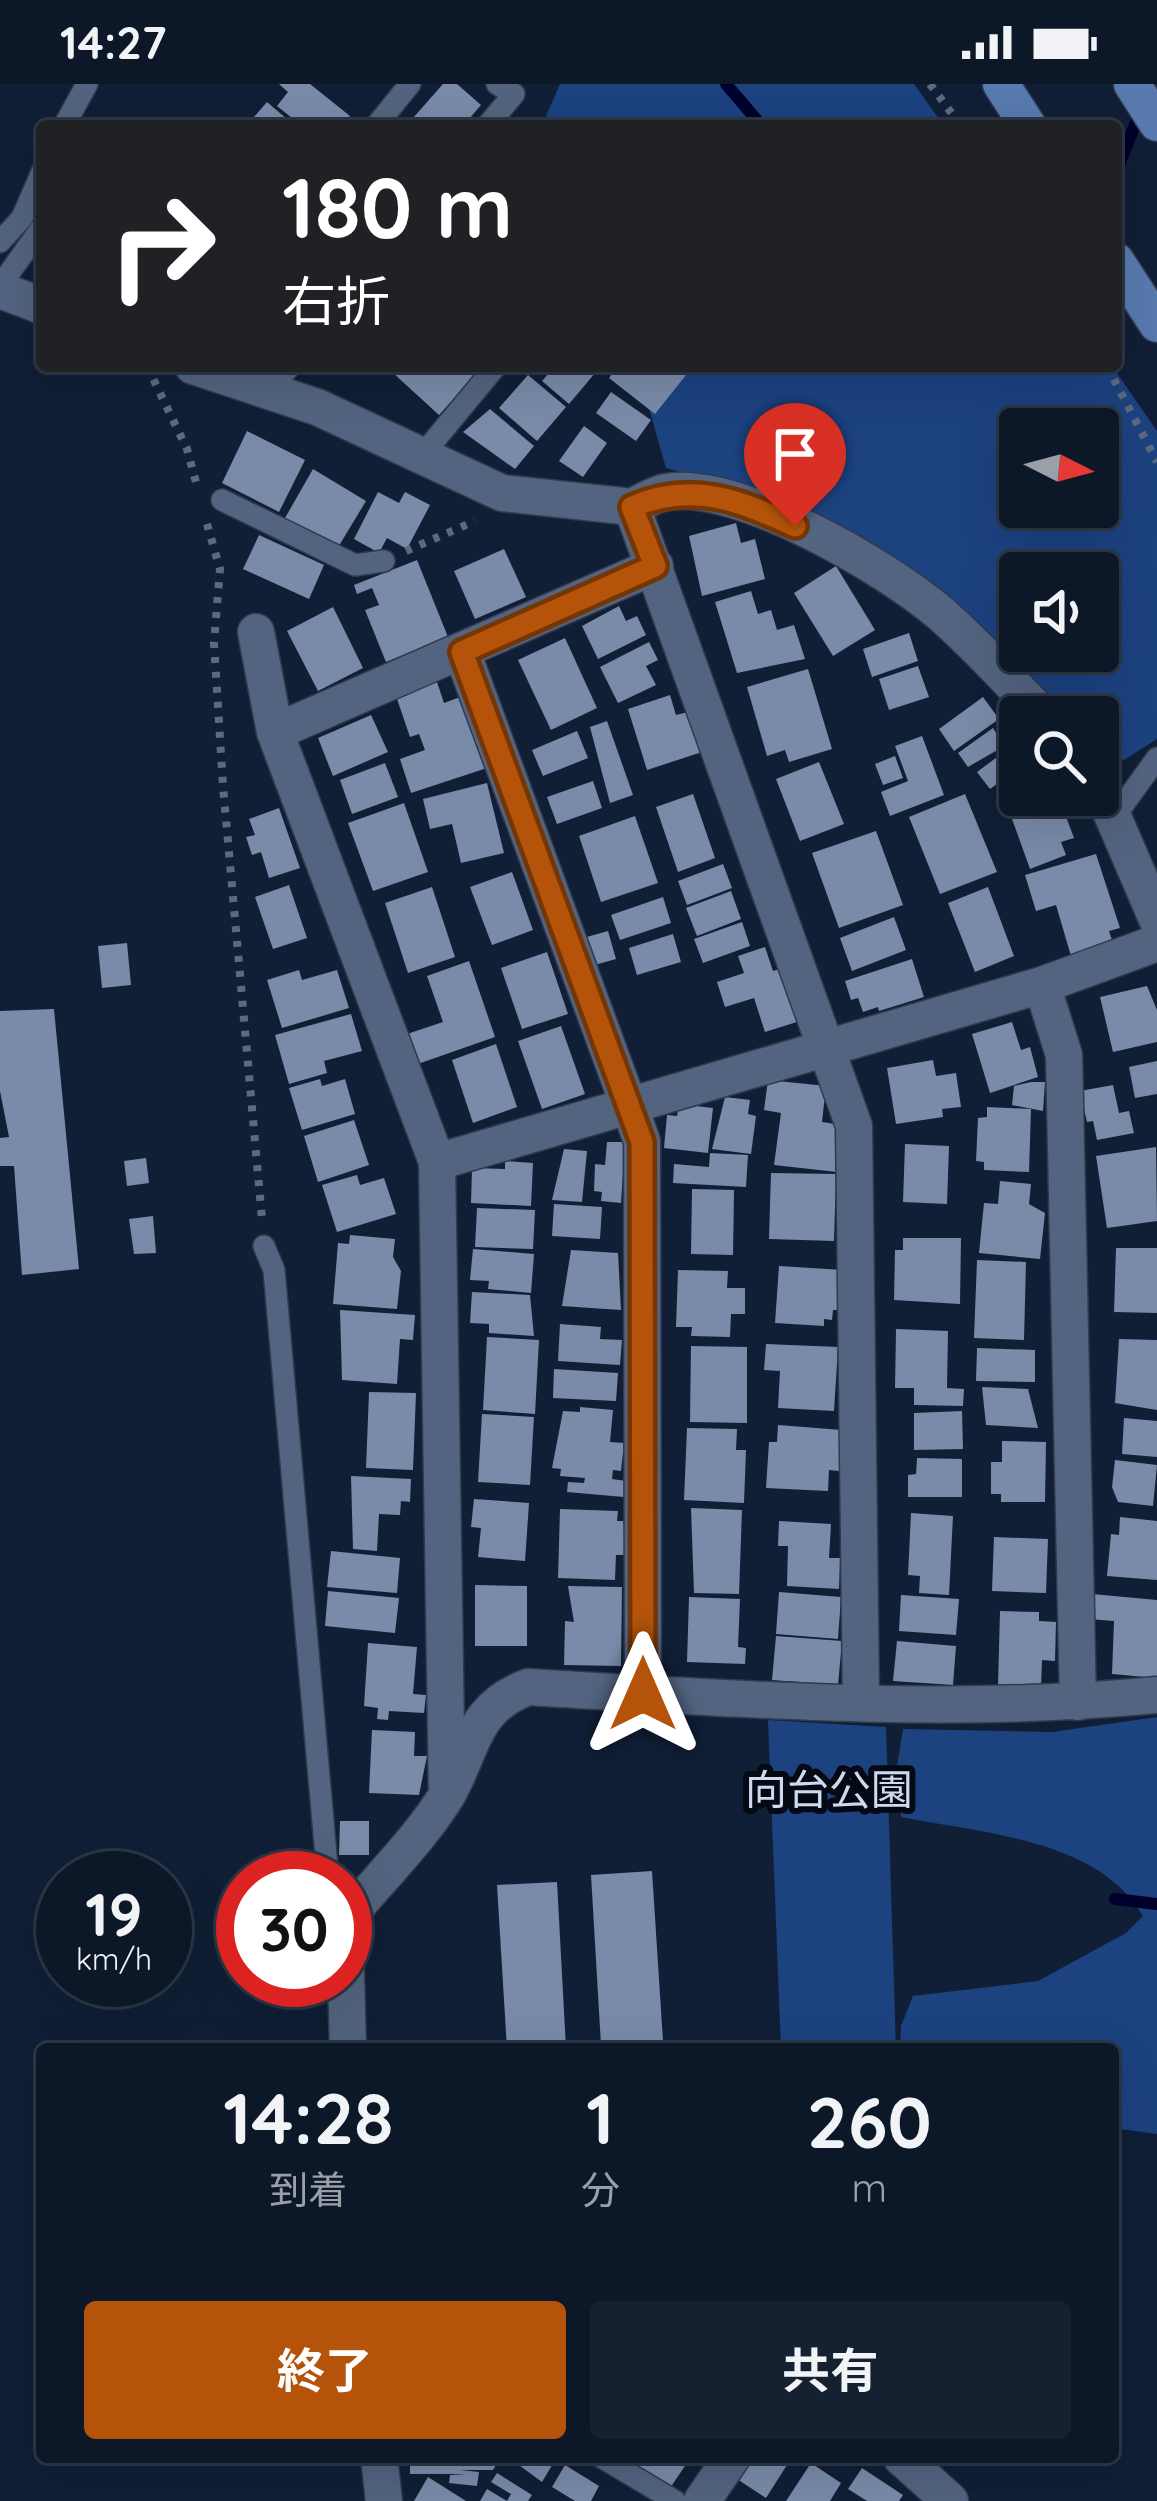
<!DOCTYPE html>
<html lang="ja">
<head>
<meta charset="utf-8">
<style>
  :root { --surface:#0c1728; --page:#152030; --text:#f1f3f6; --muted:#9a9fa8; --line:#2c3645; --accent:#b45309 }
  body { margin:0; font-family:Quicksand,"Noto Sans JP",sans-serif; background:var(--page); color:var(--text); height:100vh; display:flex; flex-direction:column; font-size:45px; white-space:nowrap }
  * { box-sizing:border-box; margin:0 }
  p { font-size:39px; color:var(--muted) }
  .icon { flex:none; width:66px; height:66px; fill:none; stroke:currentColor; stroke-width:2; stroke-linecap:round; stroke-linejoin:round }
  .map { position:relative; flex:1; overflow:hidden }
  .panel { position:absolute; left:36px; top:1959px; width:1083px; height:420px; display:flex; flex-direction:column; background:var(--surface); border-radius:12px; box-shadow:0 12px 48px #0002,0 0 0 3px var(--line) }
  .panel>* { flex:none }
  .top-card { position:absolute; left:36px; top:36px; width:1086px; height:252px; border-radius:12px; box-shadow:0 12px 48px #0002,0 0 0 3px var(--line); background:#202124; color:#fff; overflow:hidden }
  .needle { width:78px; rotate:96deg }
  .buttons { position:absolute; left:999px; top:324px; display:grid; gap:24px }
  .buttons a { display:grid; place-items:center; width:120px; height:120px; border-radius:12px; background:var(--surface); box-shadow:0 12px 48px #0002,0 0 0 3px var(--line); font-size:60px }
  .speed { position:absolute; left:36px; top:1767px; display:flex; gap:24px; font-size:60px; font-weight:700; text-align:center }
  .speed>* { display:grid; place-content:center; width:156px; height:156px; border-radius:50%; background:var(--surface); box-shadow:0 12px 48px #0002,0 0 0 3px var(--line); line-height:1 }
  .speed small { font-size:30px; font-weight:400 }
  .speed .limit { border:18px solid #d22; background:#fff; color:#111 }
  .pin { position:absolute; display:grid; place-items:center; width:102px; height:102px; color:#fff; margin:-123px -51px; border-radius:50% 50% 50% 0; rotate:-45deg; box-shadow:0 0 12px #0007 }
  .pin .icon { rotate:45deg }
  .me { position:absolute; width:132px; margin:-66px; rotate:0deg; stroke-linejoin:round; filter:drop-shadow(0 0 9px #0008) }
  .turn { display:flex; align-items:center; gap:42px; height:252px; padding:0 48px; font-size:54px }
  .turn .icon { width:156px; height:156px; stroke-width:2.5 }
  .turn b { display:block; font-size:84px; line-height:102px }
  .eta { display:flex; justify-content:space-evenly; align-items:center; height:204px; text-align:center }
  .eta b { font-size:72px; font-weight:700; line-height:84px }
  .primary-button { display:flex; gap:24px; margin-top:auto; padding:24px 48px }
  .primary-button a { flex:1; height:138px; border-radius:12px; background:var(--accent); color:#fff; font-size:48px; font-weight:700; line-height:138px; text-align:center }
  .primary-button a+a { background:var(--page); color:var(--text) }
  .status { display:flex; justify-content:space-between; align-items:center; height:84px; padding:0 60px; background:var(--surface); direction:ltr }
  .status svg { height:33px; fill:currentColor }
  .map>svg:first-child { display:block }
  .green { fill:#1c4280; fill-rule:evenodd }
  .lines { fill:none; stroke-linecap:round; stroke-linejoin:round }
  .stream { stroke:#00002d; stroke-width:12 }
  .building { fill:#798ba9 }
  .service-casing { stroke:#32394d; stroke-width:24 }
  .minor-casing { stroke:#32394d; stroke-width:39 }
  .primary-casing { stroke:#32394d; stroke-width:39 }
  .path { stroke:#5d6a7e; stroke-width:8; stroke-dasharray:6 9; stroke-linecap:butt }
  .service { stroke:#536480; stroke-width:21 }
  .minor { stroke:#536480; stroke-width:36 }
  .primary { stroke:#597aaf; stroke-width:36 }
  .route-casing { stroke:#753606; stroke-width:30 }
  .route { stroke:#b45309; stroke-width:21 }
  .labels { text-anchor:middle; stroke-width:12; stroke-linejoin:round; paint-order:stroke }
  .park-label { font-size:42px; fill:#cedaee; stroke:#040913 }
</style>
</head>
<body>
<div class="status"><b>14:27</b><svg viewBox="0 0 49 12"><path d="M0 12V9h3v3zM5 12V6h3v6zM10 12V3h3v9zM15 12V0h3v12zM26 1h20v11H26zM47 4h2v5h-2z"/></svg></div>
<div class="map">
<svg width="1157" height="2417" viewBox="0 0 1157 2417">
  <rect width="100%" height="100%" fill="#101f36"/>
  <g class="green">
    <polygon points="560,0 914,0 944,42 551,42 546,32"/>
    <path d="M 637,282 L 1112,282 L 1157,347 L 1157,655 L 1124,676 L 1098,664 L 1098,633 L 1060,633 L 770,414 L 666,384 ZM 1020,345 L 1098,345 L 1098,423 L 1020,423 ZM 1020,489 L 1098,489 L 1098,567 L 1020,567 Z"/>
    <path d="M 1157,1633 L 1157,2050 L 1113,2044 L 1113,1965 L 900,1965 L 901,1942 L 913,1912 L 1038,1897 L 1126,1849 L 1143,1832 C 1099,1755 981,1749 901,1733 L 897,1682 L 903,1645 L 1052,1648 Z"/>
    <polygon points="768,1636 886,1643 896,1965 781,1965"/>
  </g>
  <g class="lines">
    <g class="stream">
      <polyline points="726,0 762,42"/>
      <polyline points="1116,89 1140,28"/>
      <polyline points="1115,1815 1157,1820"/>
    </g>
  </g>
  <g class="building">
    <polygon points="279,0 310,0 350,32 342,42 321,37 302,42 277,22 288,8"/>
    <polygon points="443,0 457,0 481,21 463,42 422,42 413,34"/>
    <polygon points="267,18 295,42 256,42 260,37 254,33"/>
    <polygon points="400,282 480,282 482,284 439,331 393,289"/>
    <polygon points="555,282 601,282 569,320 542,297"/>
    <polygon points="618,282 674,282 686,291 655,330 609,294"/>
    <polygon points="528,291 566,323 537,357 499,324"/>
    <polygon points="611,308 651,336 636,357 596,329"/>
    <polygon points="490,325 534,362 515,385 463,348"/>
    <polygon points="584,342 607,359 583,393 559,377"/>
    <polygon points="247,347 305,376 279,428 222,399"/>
    <polygon points="313,385 366,417 337,465 285,434"/>
    <polygon points="378,408 399,419 405,408 430,421 407,465 387,454 379,469 354,455"/>
    <polygon points="736,439 741,459 755,455 765,495 702,512 689,452"/>
    <polygon points="259,451 324,481 309,515 243,485"/>
    <polygon points="504,465 526,513 475,535 454,487"/>
    <polygon points="417,476 448,553 386,578 365,526 379,521 372,504 357,510 354,501"/>
    <polygon points="836,482 875,546 833,572 794,509"/>
    <polygon points="751,507 758,530 771,526 777,546 794,541 805,575 737,589 715,518"/>
    <polygon points="619,522 626,537 637,532 646,551 598,575 582,542"/>
    <polygon points="333,523 363,584 318,607 287,547"/>
    <polygon points="909,549 918,577 872,593 863,565"/>
    <polygon points="565,554 597,624 551,646 518,576"/>
    <polygon points="649,558 658,576 646,582 656,601 618,619 600,583"/>
    <polygon points="918,582 929,613 889,626 879,595"/>
    <polygon points="808,585 832,665 789,678 785,666 767,672 747,603"/>
    <polygon points="437,598 444,619 463,612 487,684 411,709 400,675 425,666 419,650 410,653 396,612"/>
    <polygon points="670,611 676,631 688,628 702,668 647,686 628,625"/>
    <polygon points="983,613 999,635 954,667 939,645"/>
    <polygon points="371,631 388,668 333,692 318,654"/>
    <polygon points="607,637 633,711 610,719 590,643"/>
    <polygon points="1011,639 1020,653 968,683 958,669 993,644 996,649"/>
    <polygon points="577,647 588,674 543,692 532,666"/>
    <polygon points="922,652 944,711 890,732 881,708 908,697 895,662"/>
    <polygon points="1020,656 1020,683 990,705 977,688"/>
    <polygon points="895,672 903,694 883,701 875,680"/>
    <polygon points="819,678 844,740 800,757 776,695"/>
    <polygon points="385,679 398,713 352,730 340,696"/>
    <polygon points="593,697 602,724 557,740 547,713"/>
    <polygon points="487,699 504,769 461,779 452,740 430,745 423,715"/>
    <polygon points="693,710 715,774 678,788 656,723"/>
    <polygon points="965,710 997,788 940,810 909,733"/>
    <polygon points="1034,711 1058,711 1074,754 1061,758 1066,771 1030,785 1007,721"/>
    <polygon points="404,719 428,788 373,807 348,739"/>
    <polygon points="279,724 300,784 269,794 261,768 252,771 246,753 255,751 249,735"/>
    <polygon points="635,732 658,799 601,818 579,752"/>
    <polygon points="876,747 903,821 839,844 812,769"/>
    <polygon points="1096,770 1120,844 1109,847 1113,859 1071,872 1056,821 1036,827 1025,791"/>
    <polygon points="723,780 732,804 687,821 678,797"/>
    <polygon points="512,788 533,846 492,861 470,803"/>
    <polygon points="289,801 307,854 273,865 255,813"/>
    <polygon points="432,803 455,873 408,889 385,819"/>
    <polygon points="988,803 1014,872 975,888 948,819"/>
    <polygon points="731,807 741,835 697,852 686,824"/>
    <polygon points="663,813 671,839 620,856 611,831"/>
    <polygon points="894,833 906,866 852,887 840,854"/>
    <polygon points="742,838 750,862 703,879 694,855"/>
    <polygon points="608,847 616,875 591,882 583,854"/>
    <polygon points="673,850 681,878 637,891 629,864"/>
    <polygon points="127,859 131,901 102,904 98,862"/>
    <polygon points="765,863 773,887 783,884 800,937 765,948 754,914 725,923 717,898 744,889 738,872"/>
    <polygon points="547,868 568,930 522,945 501,884"/>
    <polygon points="912,875 924,913 879,927 878,923 863,928 858,914 851,916 845,897"/>
    <polygon points="469,877 495,953 412,982 401,952 443,938 427,892"/>
    <polygon points="299,886 302,896 337,886 349,924 282,944 267,896"/>
    <polygon points="1147,902 1157,926 1157,958 1113,968 1100,913"/>
    <polygon points="54,925 79,1185 22,1191 14,1082 0,1082 0,1054 9,1053 0,1007 0,927"/>
    <polygon points="351,930 362,967 324,977 327,989 289,1000 275,951"/>
    <polygon points="1012,938 1021,966 1030,963 1038,993 990,1009 972,950"/>
    <polygon points="561,942 585,1010 542,1025 518,957"/>
    <polygon points="496,960 517,1023 473,1039 452,976"/>
    <polygon points="933,976 936,992 956,989 961,1023 942,1025 943,1033 896,1040 887,984"/>
    <polygon points="1157,977 1157,1010 1135,1014 1129,983"/>
    <polygon points="320,995 322,1002 345,995 355,1030 302,1046 289,1004"/>
    <polygon points="768,996 826,1002 822,1038 842,1041 837,1088 774,1081 781,1029 764,1026"/>
    <polygon points="1031,998 1045,998 1043,1027 1012,1021 1014,1002"/>
    <polygon points="1113,1001 1119,1029 1129,1027 1134,1049 1097,1056 1093,1037 1087,1038 1080,1007"/>
    <polygon points="725,1013 750,1016 748,1030 756,1032 751,1070 712,1065"/>
    <polygon points="679,1020 713,1024 708,1069 664,1064 667,1031 677,1032"/>
    <polygon points="987,1023 1031,1025 1029,1088 984,1086 984,1078 976,1077 978,1034 987,1033"/>
    <polygon points="354,1036 369,1081 318,1098 304,1052"/>
    <polygon points="607,1058 625,1058 621,1119 601,1117 602,1108 594,1107 595,1080 605,1081"/>
    <polygon points="905,1060 949,1062 947,1120 903,1118"/>
    <polygon points="1156,1063 1157,1137 1107,1144 1096,1072"/>
    <polygon points="564,1065 587,1067 582,1118 552,1116"/>
    <polygon points="710,1069 748,1071 746,1103 673,1099 674,1080 709,1083"/>
    <polygon points="146,1074 149,1099 127,1102 124,1077"/>
    <polygon points="505,1077 533,1079 531,1122 471,1119 472,1084 505,1085"/>
    <polygon points="771,1089 836,1090 834,1157 769,1155"/>
    <polygon points="357,1091 360,1101 384,1094 396,1130 337,1148 322,1101"/>
    <polygon points="1000,1097 1031,1100 1029,1120 1045,1129 1040,1175 979,1169 984,1119 998,1120"/>
    <polygon points="692,1105 734,1106 733,1171 691,1170"/>
    <polygon points="554,1120 602,1123 600,1155 552,1152"/>
    <polygon points="477,1124 535,1126 533,1165 475,1163"/>
    <polygon points="153,1132 156,1169 134,1170 129,1135"/>
    <polygon points="350,1151 395,1155 393,1173 401,1187 397,1225 333,1220 338,1159 349,1160"/>
    <polygon points="903,1154 961,1154 960,1220 894,1216 895,1166 903,1166"/>
    <polygon points="1116,1164 1157,1164 1157,1229 1114,1228"/>
    <polygon points="473,1165 534,1170 531,1209 488,1205 489,1197 470,1196"/>
    <polygon points="571,1166 618,1169 621,1226 562,1222"/>
    <polygon points="977,1176 1026,1178 1024,1256 974,1254"/>
    <polygon points="779,1182 843,1186 840,1226 833,1226 832,1236 824,1235 824,1242 775,1239"/>
    <polygon points="678,1186 728,1187 727,1204 745,1204 745,1230 731,1230 730,1253 691,1252 692,1243 676,1243"/>
    <polygon points="472,1208 530,1211 534,1252 489,1249 489,1240 470,1239"/>
    <polygon points="340,1226 415,1231 413,1256 400,1255 397,1300 342,1296"/>
    <polygon points="560,1240 601,1243 600,1255 622,1256 620,1281 558,1277"/>
    <polygon points="896,1245 948,1247 947,1304 964,1305 963,1322 914,1321 914,1304 895,1304"/>
    <polygon points="487,1253 539,1256 535,1330 483,1326"/>
    <polygon points="1119,1255 1157,1256 1157,1326 1115,1319"/>
    <polygon points="766,1260 838,1263 834,1327 778,1324 780,1287 764,1286"/>
    <polygon points="691,1262 747,1263 747,1339 690,1338"/>
    <polygon points="977,1264 1035,1266 1035,1298 976,1297"/>
    <polygon points="554,1285 618,1289 616,1317 553,1314"/>
    <polygon points="982,1303 1028,1305 1038,1344 986,1341"/>
    <polygon points="369,1308 416,1309 413,1386 366,1384"/>
    <polygon points="580,1323 613,1326 610,1358 624,1359 621,1387 613,1386 612,1395 626,1397 624,1413 567,1408 568,1398 584,1399 585,1394 560,1392 561,1385 552,1384 563,1327 580,1328"/>
    <polygon points="962,1327 963,1365 914,1366 914,1329"/>
    <polygon points="482,1330 534,1333 530,1401 478,1398"/>
    <polygon points="1124,1334 1157,1337 1157,1373 1122,1370"/>
    <polygon points="778,1341 842,1346 839,1387 829,1386 828,1407 766,1404 769,1358 777,1358"/>
    <polygon points="687,1344 737,1345 736,1366 746,1366 744,1419 684,1416"/>
    <polygon points="1002,1357 1046,1358 1045,1418 1001,1418 1001,1410 991,1410 991,1378 1002,1378"/>
    <polygon points="917,1374 962,1375 962,1413 908,1413 908,1391 916,1390"/>
    <polygon points="1115,1376 1157,1381 1153,1422 1118,1418 1112,1403"/>
    <polygon points="351,1392 411,1395 410,1418 401,1417 400,1431 379,1430 377,1467 353,1465"/>
    <polygon points="474,1415 529,1419 525,1477 478,1473 481,1444 471,1443"/>
    <polygon points="691,1424 742,1426 739,1510 694,1509"/>
    <polygon points="560,1425 618,1427 617,1437 634,1437 633,1471 616,1471 615,1496 558,1494"/>
    <polygon points="911,1429 953,1432 949,1511 919,1509 920,1492 908,1491"/>
    <polygon points="1120,1433 1157,1437 1157,1496 1107,1492 1111,1450 1119,1451"/>
    <polygon points="779,1437 831,1440 829,1474 840,1474 839,1505 787,1502 788,1462 778,1462"/>
    <polygon points="994,1453 1048,1455 1046,1509 992,1507"/>
    <polygon points="331,1467 400,1474 397,1509 327,1503"/>
    <polygon points="475,1501 527,1502 527,1562 475,1562"/>
    <polygon points="568,1502 622,1503 621,1582 564,1581 565,1537 574,1538"/>
    <polygon points="328,1507 399,1514 395,1549 325,1542"/>
    <polygon points="779,1508 841,1513 838,1555 776,1550"/>
    <polygon points="1092,1510 1157,1516 1157,1594 1112,1590 1114,1537 1089,1535"/>
    <polygon points="901,1511 959,1515 956,1551 899,1547"/>
    <polygon points="689,1513 740,1515 738,1563 746,1564 745,1580 687,1578"/>
    <polygon points="1000,1527 1039,1528 1039,1537 1056,1538 1055,1577 1042,1576 1041,1603 998,1602"/>
    <polygon points="776,1552 842,1557 838,1601 772,1596"/>
    <polygon points="897,1557 956,1562 953,1601 893,1597"/>
    <polygon points="368,1559 417,1563 413,1610 426,1611 424,1629 389,1627 388,1636 377,1635 378,1624 364,1622"/>
    <polygon points="372,1646 415,1648 414,1672 427,1672 419,1711 369,1709"/>
    <polygon points="340,1737 369,1737 369,1771 339,1771"/>
    <polygon points="652,1787 663,1957 601,1961 591,1791"/>
    <polygon points="557,1798 566,1964 507,1965 497,1801"/>
    <polygon points="410,2373 501,2373 493,2386 460,2386 479,2388 477,2402 449,2399 450,2391 467,2390 410,2390"/>
    <polygon points="508,2373 557,2373 542,2398"/>
    <polygon points="627,2373 678,2373 687,2379 668,2407 624,2377"/>
    <polygon points="751,2373 792,2373 766,2414 737,2395"/>
    <polygon points="811,2379 841,2399 830,2417 786,2417"/>
    <polygon points="565,2381 599,2402 591,2417 575,2417 552,2403"/>
    <polygon points="862,2384 903,2411 899,2417 867,2417 848,2405"/>
    <polygon points="497,2389 532,2411 528,2417 480,2417 487,2405 507,2417 511,2410 491,2398"/>
    <polygon points="428,2393 466,2417 414,2417"/>
  </g>
  <g class="lines">
    <g class="service-casing">
      <g id="service">
        <polyline points="64,42 87,0"/>
        <polyline points="376,42 410,0"/>
        <polyline points="487,42 514,10 497,0"/>
        <polyline points="0,158 22,134 42,88"/>
        <polyline points="0,202 42,143"/>
        <polyline points="269,307 290,282"/>
        <polyline points="419,375 496,282"/>
        <polyline points="222,416 355,481 384,477"/>
        <polyline points="1115,732 1157,674"/>
        <polyline points="264,1162 274,1186 328,1794"/>
        <polyline points="601,2373 675,2417"/>
      </g>
    </g>
    <g class="minor-casing">
      <g id="minor">
        <polyline points="0,206 42,222"/>
        <polyline points="193,282 317,323 502,409 632,423 854,1042 861,1617"/>
        <path d="M 632,423 C 642,418 655,410 666,408 C 738,396 886,483 940,529 C 977,561 1010,599 1045,633"/>
        <polyline points="256,548 275,648 437,1078 447,1711"/>
        <polyline points="462,568 642,1057 643,1610"/>
        <polyline points="275,648 655,482"/>
        <polyline points="1098,698 1157,835"/>
        <polyline points="1042,901 1064,971 1078,1618"/>
        <polyline points="437,1078 1042,901 1157,859"/>
        <path d="M 345,1836 C 378,1796 420,1755 447,1711 C 474,1665 470,1625 528,1603 C 736,1615 949,1631 1157,1611"/>
        <polyline points="345,1855 348,1965"/>
        <polyline points="379,2373 384,2417"/>
        <polyline points="901,2373 950,2417"/>
        <polyline points="702,2417 732,2373"/>
      </g>
    </g>
    <g class="primary-casing">
      <g id="primary">
        <polyline points="1001,0 1028,42"/>
        <polyline points="1132,0 1157,39"/>
        <polyline points="1116,177 1157,240"/>
      </g>
    </g>
    <g class="path">
      <polyline points="930,0 961,42"/>
      <polyline points="147,282 187,365 197,402"/>
      <polyline points="1107,282 1157,378"/>
      <polyline points="207,440 220,485 214,559 223,702 262,1135"/>
      <polyline points="406,467 475,437"/>
    </g>
    <use href="#service" class="service"/>
    <use href="#minor" class="minor"/>
    <use href="#primary" class="primary"/>
  </g>
  <g class="lines">
    <g class="route-casing">
      <path id="route" d="M 643,1610 L 642,1058 L 462,568 L 655,482 L 632,423 C 691,397 739,416 795,442"/>
    </g>
    <use href="#route" class="route"/>
  </g>
  <g class="labels">
    <g class="park-label">
      <text x="829" y="1721">向台公園</text>
    </g>
  </g>
</svg>
<div class="buttons">
<a><svg class="needle" viewBox="-14 -14 28 28"><path d="M0-13l5 13h-10z" fill="#e53935"/><path d="M0 13l5-13h-10z" fill="#9a9fa8"/></svg></a>
<a><svg class="icon" aria-label="sound" viewBox="0 0 24 24"><path d="M4 9h4l5-4v14l-5-4H4zM17 9q2 3 0 6"/></svg></a>
<a><svg class="icon" aria-label="search" viewBox="0 0 24 24"><circle cx="10" cy="10" r="6"/><path d="M15 15l6 6"/></svg></a>
</div>
<div class="speed"><div>19<small>km/h</small></div><div class="limit">30</div></div>
<div class="pin" style="left:795px;top:442px;background:#d93025"><svg class="icon" aria-label="arrive" viewBox="0 0 24 24"><path d="M6 21V4h12l-3 4 3 4H6"/></svg></div>
<svg class="me" style="left:643px;top:1610px" viewBox="-20 -20 40 40"><path d="M0-17L14 15 0 8-14 15z" fill="#b45309" stroke="#fff" stroke-width="4"/></svg>
<div class="top-card">
<div class="turn"><svg class="icon" aria-label="right" viewBox="0 0 24 24"><path d="M7 20v-9h11M14 6l5 5-5 5"/></svg><div><b>180 m</b>右折</div></div>
</div>
<section class="panel">
<div class="eta">
<div><b>14:28</b><p>到着</p></div>
<div><b>1</b><p>分</p></div>
<div><b>260</b><p>m</p></div>
</div>
<div class="primary-button"><a>終了</a><a>共有</a></div>
</section>
</div>
</body>
</html>
